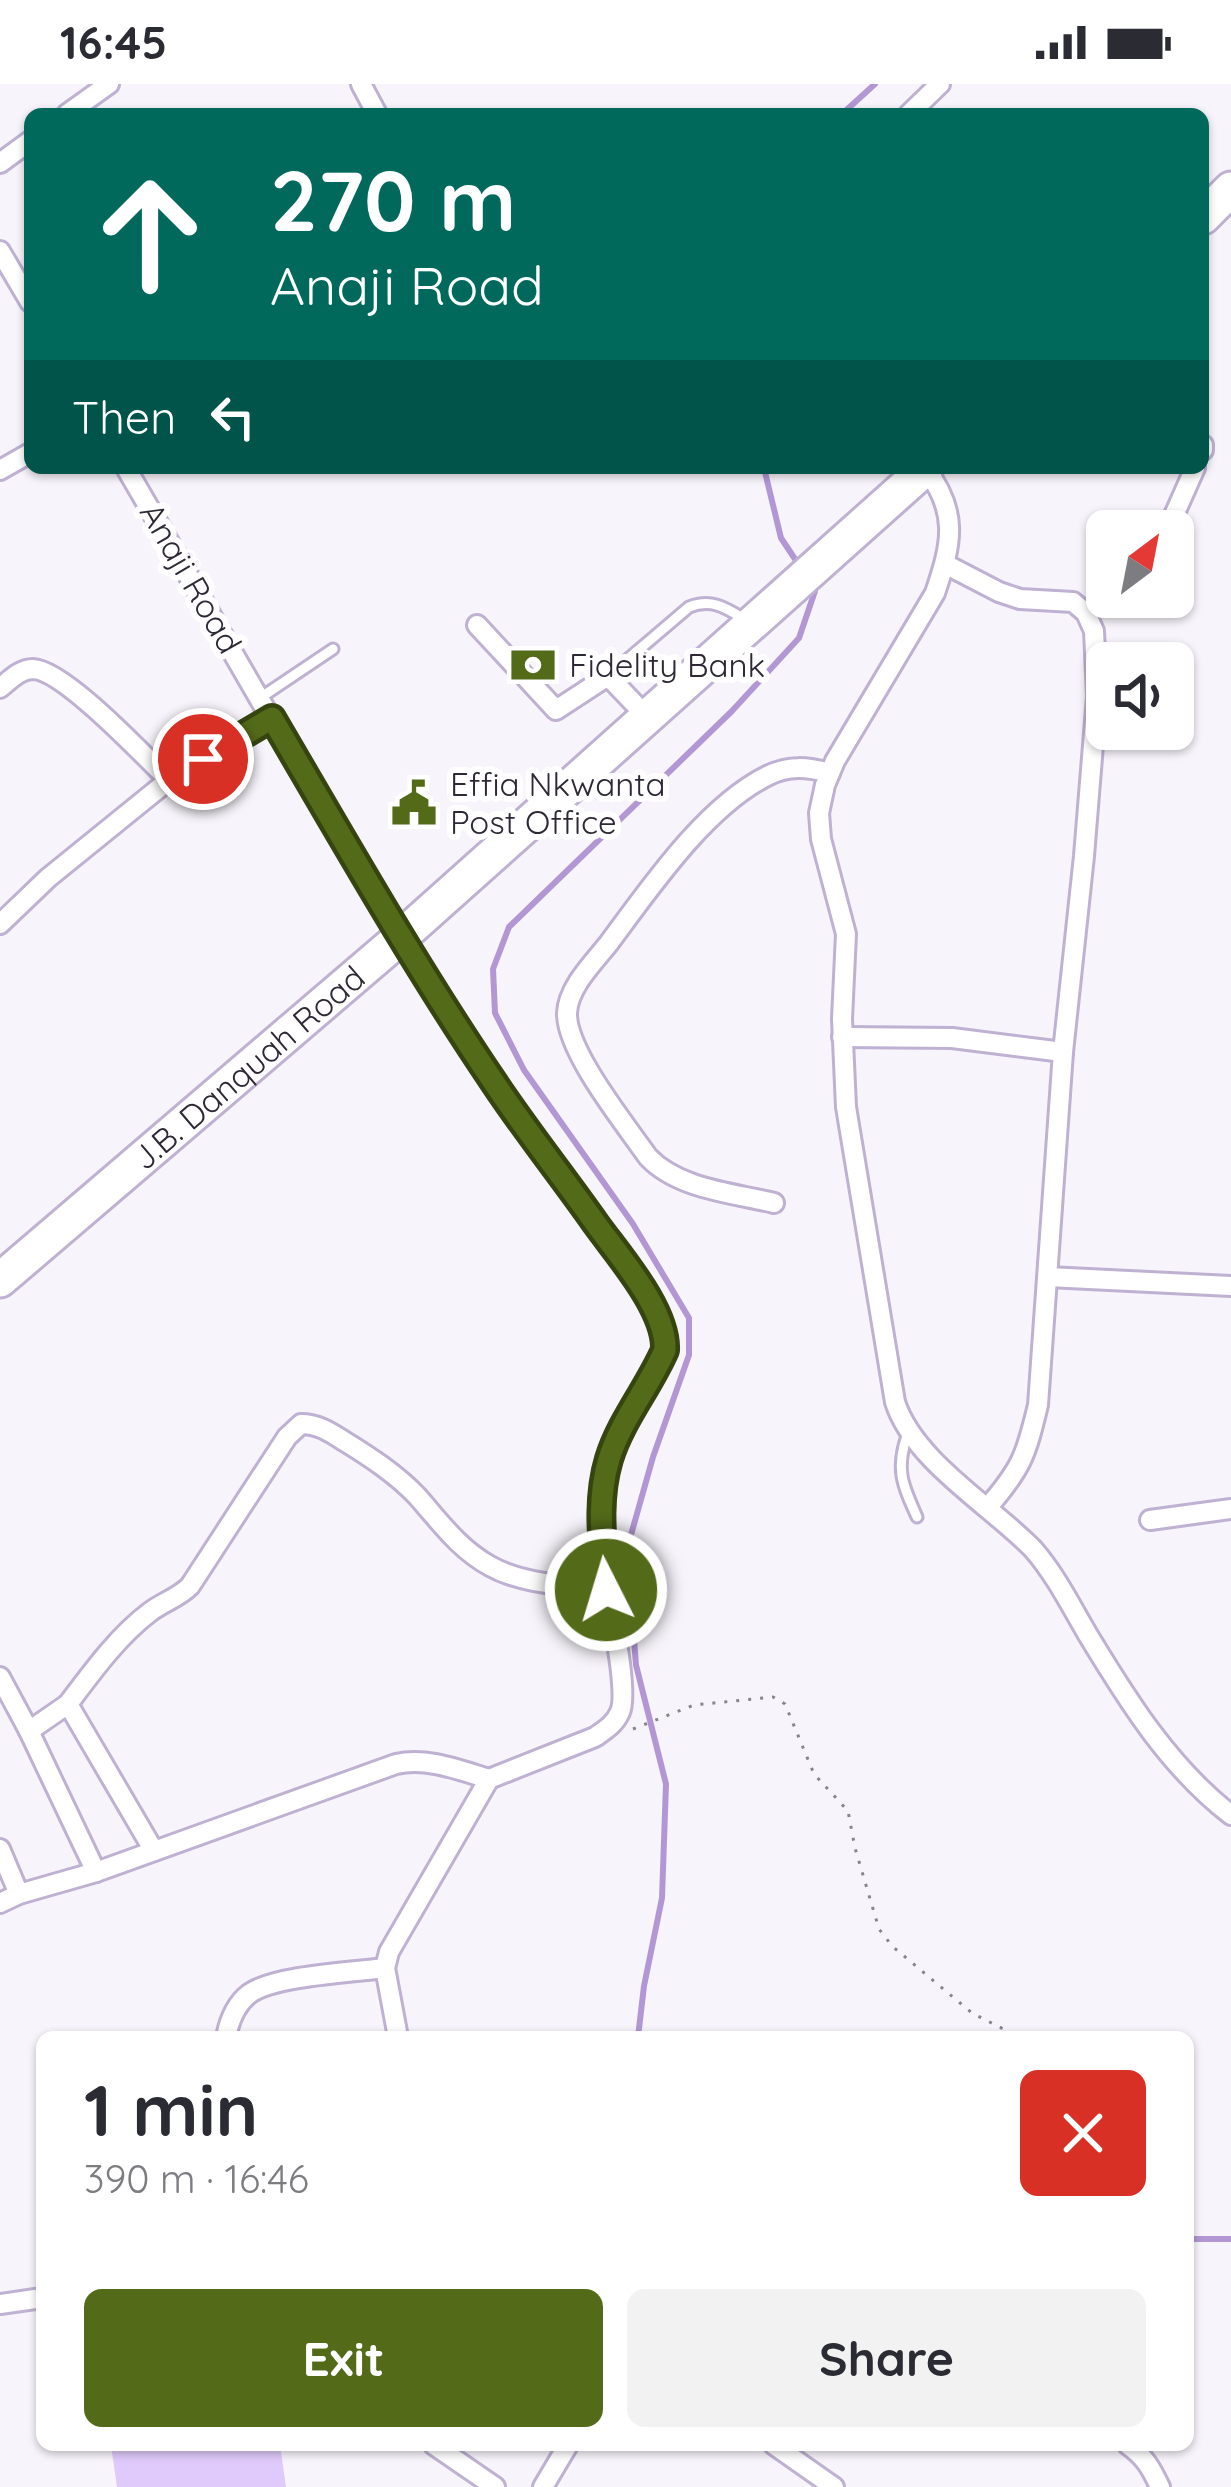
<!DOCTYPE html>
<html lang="en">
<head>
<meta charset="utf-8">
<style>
  :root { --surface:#fff; --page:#f2f2f3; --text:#2b2b33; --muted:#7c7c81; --accent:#536a19 }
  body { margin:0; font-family:Quicksand,sans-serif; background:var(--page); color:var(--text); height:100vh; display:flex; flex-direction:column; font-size:45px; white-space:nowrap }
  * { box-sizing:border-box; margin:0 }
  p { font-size:39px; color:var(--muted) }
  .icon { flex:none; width:66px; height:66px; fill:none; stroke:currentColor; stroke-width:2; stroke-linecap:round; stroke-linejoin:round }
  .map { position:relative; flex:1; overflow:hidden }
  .drawer { position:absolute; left:36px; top:1947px; width:1158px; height:420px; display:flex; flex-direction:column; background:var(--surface); border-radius:18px; box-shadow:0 3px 9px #0004 }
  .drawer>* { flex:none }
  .top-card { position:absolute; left:24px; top:24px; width:1185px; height:366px; border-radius:18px; box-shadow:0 3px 9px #0004; background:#00695c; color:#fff; overflow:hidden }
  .needle { width:78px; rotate:32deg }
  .controls { position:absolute; left:1086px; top:426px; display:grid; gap:24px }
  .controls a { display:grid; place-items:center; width:108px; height:108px; border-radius:18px; background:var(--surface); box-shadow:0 3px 9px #0004; font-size:60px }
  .pin { position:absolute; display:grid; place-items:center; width:102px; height:102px; color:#fff; margin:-51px; border:6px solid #fff; border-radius:50%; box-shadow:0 3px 12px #0007 }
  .me { position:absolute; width:132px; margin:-66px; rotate:355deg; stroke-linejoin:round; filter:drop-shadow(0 0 9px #0008) }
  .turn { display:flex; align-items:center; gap:42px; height:252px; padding:0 48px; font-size:54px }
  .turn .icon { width:156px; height:156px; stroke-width:2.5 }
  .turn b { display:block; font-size:84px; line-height:102px }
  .then { display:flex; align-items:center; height:114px; padding:0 48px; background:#0003; gap:24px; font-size:45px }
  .round { display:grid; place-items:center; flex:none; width:126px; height:126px; border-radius:18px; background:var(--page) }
  .head { display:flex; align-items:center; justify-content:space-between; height:204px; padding:0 48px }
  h1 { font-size:72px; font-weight:700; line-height:90px }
  .primary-button { display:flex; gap:24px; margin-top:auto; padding:24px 48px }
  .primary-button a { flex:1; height:138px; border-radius:18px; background:var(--accent); color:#fff; font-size:48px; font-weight:700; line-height:138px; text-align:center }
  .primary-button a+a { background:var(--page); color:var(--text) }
  .status { display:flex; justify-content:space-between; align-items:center; height:84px; padding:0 60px; background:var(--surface); direction:ltr }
  .status svg { height:33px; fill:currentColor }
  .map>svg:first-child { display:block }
  .green { fill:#dfcafb }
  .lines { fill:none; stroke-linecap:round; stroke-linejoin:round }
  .stream { stroke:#b397d5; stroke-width:6 }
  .lane-casing { stroke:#bfb1d2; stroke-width:15 }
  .street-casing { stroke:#bfb1d2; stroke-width:24 }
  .highway-casing { stroke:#bfb1d2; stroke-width:39 }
  .path { stroke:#88848e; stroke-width:3; stroke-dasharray:3 9; stroke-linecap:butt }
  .lane { stroke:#fff; stroke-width:9 }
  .street { stroke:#fff; stroke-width:18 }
  .highway { stroke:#fff; stroke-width:33 }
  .route-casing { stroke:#364510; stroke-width:30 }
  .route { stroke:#536a19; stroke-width:21 }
  .labels { text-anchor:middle; stroke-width:12; stroke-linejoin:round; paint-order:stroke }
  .street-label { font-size:33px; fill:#2d2834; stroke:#fff }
  .poi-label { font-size:33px; fill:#2d2834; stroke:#fff; text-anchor:start }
</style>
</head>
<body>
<div class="status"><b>16:45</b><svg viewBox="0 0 49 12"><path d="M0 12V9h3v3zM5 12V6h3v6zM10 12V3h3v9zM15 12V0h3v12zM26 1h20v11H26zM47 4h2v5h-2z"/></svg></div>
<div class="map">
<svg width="1231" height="2403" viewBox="0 0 1231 2403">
  <rect width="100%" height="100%" fill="#f7f4fb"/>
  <polygon class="green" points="111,2361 280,2361 286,2403 117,2403"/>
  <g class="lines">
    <g class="stream">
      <polyline points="842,30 875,0"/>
      <polyline points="764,384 781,454 799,481"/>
      <polyline points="638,1953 644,1902 662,1814 666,1700 636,1581 627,1465 653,1373 689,1271 689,1234 633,1140 524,986 495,929 493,885 509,843 732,627 799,554 815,507 812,503"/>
      <polyline points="1188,2155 1231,2155"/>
    </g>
    <g class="lane-casing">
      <g id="lane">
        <path d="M 608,592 L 689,523 C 712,514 726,524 746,536"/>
        <polyline points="260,614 333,565"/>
        <path d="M 908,1349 C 895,1384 902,1400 917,1433"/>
      </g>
    </g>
    <g class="street-casing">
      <g id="street">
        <polyline points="361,0 377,30"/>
        <polyline points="67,30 109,0"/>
        <polyline points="909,30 940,0"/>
        <polyline points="0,79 30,57"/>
        <polyline points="0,167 30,218"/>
        <polyline points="1203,361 1203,366"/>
        <path d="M 126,384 C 246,590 362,800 494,999 C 529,1052 569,1102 606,1153 C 627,1183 658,1218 665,1255 C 669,1278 617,1348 609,1377 C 600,1410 601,1442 604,1476 C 606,1507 630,1606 620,1628 C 615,1640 605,1646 595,1653 L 489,1695 L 389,1868 L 385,1884 L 398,1953"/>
        <path d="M 925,384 C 959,428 952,459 935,509 L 835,677 L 825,701 L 819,729 L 821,755 L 846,850 L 842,935 L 846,1023 L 895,1318 C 914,1377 990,1421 1033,1465 C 1055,1490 1071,1522 1088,1551 C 1128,1617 1169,1683 1231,1731"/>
        <polyline points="0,386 30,369"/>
        <polyline points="1167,447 1195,384"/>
        <path d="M 945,480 L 999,508 L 1020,515 L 1073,518 L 1086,529 L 1094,547 L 1097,612 L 1084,772 L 1063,968 L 1038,1321 C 1026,1371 1022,1384 987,1424"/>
        <polyline points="477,541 556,626 608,592 648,634"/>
        <path d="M 0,604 C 10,596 20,585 33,585 C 64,586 144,672 169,696"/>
        <polyline points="0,840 48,794 169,696 272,635"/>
        <polyline points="842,953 952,954 1063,968"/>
        <path d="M 774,1119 C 733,1109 678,1105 648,1073 C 625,1040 566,967 567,929 C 568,903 594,878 609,859 C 650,804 705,723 767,692 C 789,681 807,683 830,689"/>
        <polyline points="1048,1193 1231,1202"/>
        <polyline points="1150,1436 1231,1425"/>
        <polyline points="0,1593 29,1647 96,1788"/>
        <path d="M 68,1620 C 92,1588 118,1552 150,1528 C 163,1518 178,1514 190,1502 L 287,1353 L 301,1340 C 318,1340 330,1348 344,1357 C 370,1373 396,1390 417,1412 C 440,1438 459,1465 490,1482 C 524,1501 568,1501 606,1506"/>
        <polyline points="29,1647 68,1620 154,1767"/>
        <polyline points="0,1765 19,1810"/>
        <path d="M 0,1819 L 19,1810 L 96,1788 L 396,1680 C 427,1673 459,1686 489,1695"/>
        <path d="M 226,1953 C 229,1938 236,1920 249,1910 C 272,1892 353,1888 385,1884"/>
        <polyline points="0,2220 42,2214"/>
        <polyline points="434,2361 495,2403"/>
        <polyline points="774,2361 834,2403"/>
        <path d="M 1128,2361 C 1145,2373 1151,2384 1160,2403"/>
        <polyline points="543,2403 568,2361"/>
      </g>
    </g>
    <g class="highway-casing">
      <g id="highway">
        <polyline points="1203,133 1231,105"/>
        <path id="s1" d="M 0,1196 L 401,853 L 926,384"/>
      </g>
    </g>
    <polyline class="path" points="633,1645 694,1621 773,1613 785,1620 814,1690 848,1727 855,1764 879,1845 892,1862 972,1929 1019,1953"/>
    <use href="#lane" class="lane"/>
    <use href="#street" class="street"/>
    <use href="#highway" class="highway"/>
  </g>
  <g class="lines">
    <g class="route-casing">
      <path id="route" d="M 203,675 L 272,634 C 344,757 415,882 495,1000 C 527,1048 563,1093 596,1140 C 619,1172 667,1226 665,1266 C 649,1303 621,1336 609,1375 C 596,1418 603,1462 606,1506"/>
    </g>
    <use href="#route" class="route"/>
  </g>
  <defs>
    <g id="bank-bare" transform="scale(3.6)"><path d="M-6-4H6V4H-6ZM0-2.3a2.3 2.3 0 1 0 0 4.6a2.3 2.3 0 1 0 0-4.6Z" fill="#536a19" stroke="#fff" stroke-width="2.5" paint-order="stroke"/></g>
    <g id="civic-bare" transform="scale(3.6)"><path d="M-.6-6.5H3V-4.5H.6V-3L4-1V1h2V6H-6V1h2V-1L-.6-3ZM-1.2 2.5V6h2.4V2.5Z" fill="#536a19" stroke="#fff" stroke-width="2.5" paint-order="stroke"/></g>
  </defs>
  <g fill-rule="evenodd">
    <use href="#bank-bare" x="533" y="581"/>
    <use href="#civic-bare" x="414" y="719"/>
  </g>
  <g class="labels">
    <g class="street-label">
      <text transform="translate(191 494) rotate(60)" y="12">Anaji Road</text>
      <text dy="12" stroke="none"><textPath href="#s1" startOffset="327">J.B. Danquah Road</textPath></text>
    </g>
    <g class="poi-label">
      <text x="569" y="593">Fidelity Bank</text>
      <text x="450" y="712">Effia Nkwanta<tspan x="450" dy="38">Post Office</tspan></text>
    </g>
  </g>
</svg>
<div class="controls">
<a><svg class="needle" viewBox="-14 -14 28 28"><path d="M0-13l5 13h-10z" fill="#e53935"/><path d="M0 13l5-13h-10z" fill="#7c7c81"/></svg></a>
<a><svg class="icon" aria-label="sound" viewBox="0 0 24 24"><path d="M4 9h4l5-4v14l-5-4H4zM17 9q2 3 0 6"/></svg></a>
</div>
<div class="pin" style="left:203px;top:675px;background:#d93025"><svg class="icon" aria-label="arrive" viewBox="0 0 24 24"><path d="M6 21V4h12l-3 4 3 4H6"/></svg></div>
<svg class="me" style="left:606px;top:1506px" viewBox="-20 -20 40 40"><circle r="17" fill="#536a19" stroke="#fff" stroke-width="3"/><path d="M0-11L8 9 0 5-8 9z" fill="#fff"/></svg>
<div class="top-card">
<div class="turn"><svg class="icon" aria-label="ahead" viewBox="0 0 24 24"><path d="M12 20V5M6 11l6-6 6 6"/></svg><div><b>270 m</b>Anaji Road</div></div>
<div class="then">Then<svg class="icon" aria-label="left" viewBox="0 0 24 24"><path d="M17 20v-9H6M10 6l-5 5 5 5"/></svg></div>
</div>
<section class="drawer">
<div class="head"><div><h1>1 min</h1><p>390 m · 16:46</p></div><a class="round" style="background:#d93025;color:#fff"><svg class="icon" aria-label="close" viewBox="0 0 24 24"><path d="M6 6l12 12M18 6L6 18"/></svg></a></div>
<div class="primary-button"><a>Exit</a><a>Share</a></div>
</section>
</div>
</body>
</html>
